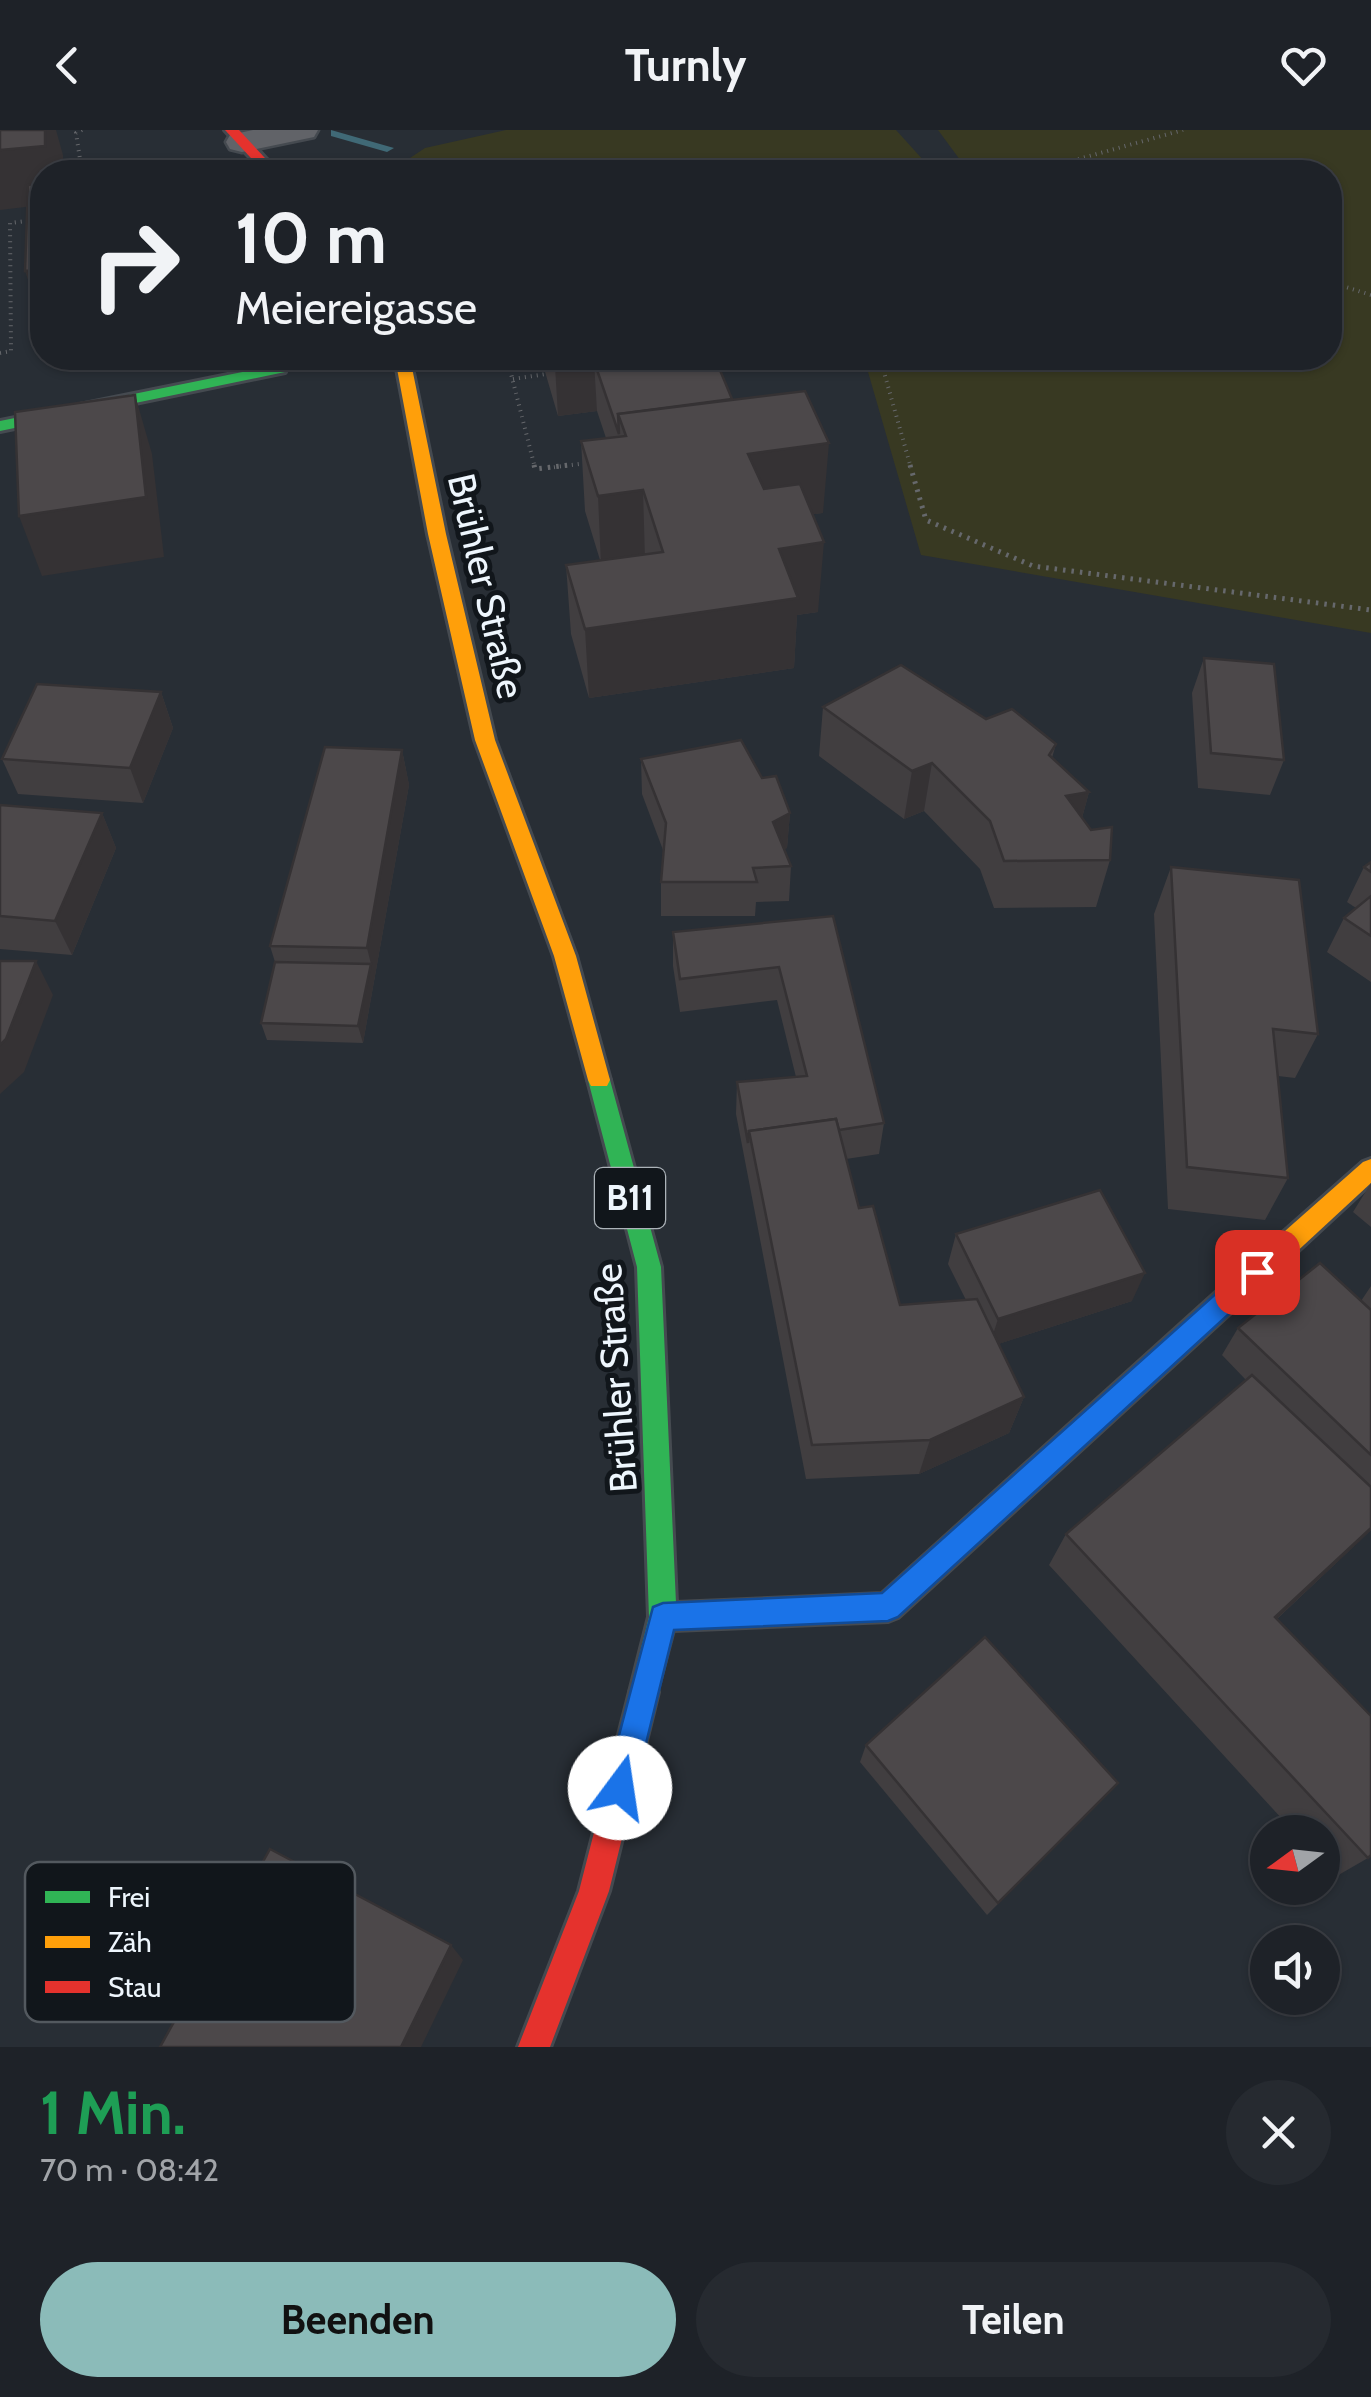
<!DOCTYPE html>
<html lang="de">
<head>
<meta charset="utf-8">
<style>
  :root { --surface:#1e2228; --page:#262a30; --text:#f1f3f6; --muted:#a1a4a8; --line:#3c3f45; --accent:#8bbbb9 }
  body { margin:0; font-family:Cabin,sans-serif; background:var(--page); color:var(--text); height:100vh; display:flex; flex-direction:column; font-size:38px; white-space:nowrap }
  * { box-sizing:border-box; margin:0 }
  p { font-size:32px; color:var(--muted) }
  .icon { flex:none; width:55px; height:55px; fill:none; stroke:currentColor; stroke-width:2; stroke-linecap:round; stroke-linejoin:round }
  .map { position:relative; height:1917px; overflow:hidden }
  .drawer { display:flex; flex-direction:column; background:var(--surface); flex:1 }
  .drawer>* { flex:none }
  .banner { position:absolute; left:30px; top:30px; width:1312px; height:210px; border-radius:40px; box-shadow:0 2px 8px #0004,0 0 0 2px var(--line); background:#1e2228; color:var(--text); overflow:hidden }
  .needle { width:65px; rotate:255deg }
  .fabs { position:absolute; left:1250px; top:1685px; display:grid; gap:20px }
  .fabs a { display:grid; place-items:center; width:90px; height:90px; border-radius:50%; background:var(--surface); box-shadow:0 2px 8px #0004,0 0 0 2px var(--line); font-size:50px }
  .pin { position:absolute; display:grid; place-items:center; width:85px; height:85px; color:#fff; margin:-42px; border-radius:20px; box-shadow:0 5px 15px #0006 }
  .me { position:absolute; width:110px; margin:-55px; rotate:14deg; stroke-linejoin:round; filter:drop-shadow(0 0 8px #0008) }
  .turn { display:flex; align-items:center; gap:35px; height:210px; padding:0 40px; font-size:45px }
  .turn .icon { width:130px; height:130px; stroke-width:2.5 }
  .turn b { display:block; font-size:70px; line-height:85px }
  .round { display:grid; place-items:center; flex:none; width:105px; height:105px; border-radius:52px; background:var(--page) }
  .head { display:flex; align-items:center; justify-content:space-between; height:170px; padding:0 40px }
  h1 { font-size:60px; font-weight:700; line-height:75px; color:#1e9e55 }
  .action { display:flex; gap:20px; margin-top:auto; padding:20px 40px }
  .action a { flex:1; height:115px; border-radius:60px; background:var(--accent); color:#111; font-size:40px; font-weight:700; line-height:115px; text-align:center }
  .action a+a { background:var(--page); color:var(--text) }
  header { display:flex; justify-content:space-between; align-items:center; height:130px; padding:0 40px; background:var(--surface); font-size:45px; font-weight:700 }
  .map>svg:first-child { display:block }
  .green { fill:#383922 }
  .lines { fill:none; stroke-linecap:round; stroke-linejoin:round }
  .stream { fill:#406976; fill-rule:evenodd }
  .street-casing { stroke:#454a50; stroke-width:5 }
  .fast-casing { stroke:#454a50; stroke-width:6 }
  .slow-casing { stroke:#454a50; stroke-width:6 }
  .jam-casing { stroke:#454a50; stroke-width:6 }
  .path-far1 { stroke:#66686c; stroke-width:4; stroke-dasharray:1 5; stroke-linecap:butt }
  .path { stroke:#66686c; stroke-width:5; stroke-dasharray:2.5 6; stroke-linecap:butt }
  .street { fill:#616368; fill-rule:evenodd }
  .fast { fill:#30b455; fill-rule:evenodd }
  .slow { fill:#ff9f0a; fill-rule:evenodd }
  .jam { fill:#e5322d; fill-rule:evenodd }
  .wall { fill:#413e40 }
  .shaded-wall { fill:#353234 }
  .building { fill:#4c484a; stroke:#353234; stroke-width:2.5 }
  .route { fill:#1a73e8; stroke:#114b97; stroke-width:2.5 }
  .labels { text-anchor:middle; stroke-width:10; stroke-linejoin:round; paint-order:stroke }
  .shield { fill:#11161b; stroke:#acb3b9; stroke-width:2.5 }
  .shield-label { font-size:35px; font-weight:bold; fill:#eef6fd }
  .street-label { font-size:38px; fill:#eef6fd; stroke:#11161b }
  .key { fill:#11161b; stroke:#53595f; stroke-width:2.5 }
  .key-label { font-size:28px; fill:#eef6fd }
</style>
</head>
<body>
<header><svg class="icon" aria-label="back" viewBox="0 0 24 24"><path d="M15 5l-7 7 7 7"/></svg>Turnly<svg class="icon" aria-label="heart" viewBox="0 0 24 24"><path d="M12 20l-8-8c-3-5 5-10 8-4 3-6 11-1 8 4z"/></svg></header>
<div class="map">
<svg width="1371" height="1917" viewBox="0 0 1371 1917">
  <rect width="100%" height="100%" fill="#282e35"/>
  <g class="green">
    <polygon points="506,0 896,0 934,42 389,42 425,18"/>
    <polygon points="938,0 1371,0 1371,503 921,425 864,228 1330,228 1330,42 969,42"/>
  </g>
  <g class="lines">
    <polygon class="stream" points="331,0 394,18 387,22 331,6"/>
    <g class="street-casing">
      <polygon id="street" points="253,0 318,0 314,7 242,22 230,19 226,12 230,5"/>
    </g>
    <g class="fast-casing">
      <g id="fast">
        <polygon points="274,228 288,228 285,242 0,301 0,291 272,236"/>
        <polygon points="599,941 607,944 610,950 661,1137 676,1473 882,1464 1260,1123 1269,1120 1278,1123 1281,1131 1278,1139 898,1487 888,1491 673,1500 654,1572 644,1576 634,1572 630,1562 649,1487 637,1137 588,950 591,944"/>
      </g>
    </g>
    <g class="slow-casing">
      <g id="slow">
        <polygon points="395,228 410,228 446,404 495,610 576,826 610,950 607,956 591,956 588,950 554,826 475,610 428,404"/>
        <polygon points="1371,1029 1371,1053 1278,1139 1269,1142 1260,1139 1257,1131 1260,1123 1363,1032"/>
      </g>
    </g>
    <g class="jam-casing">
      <g id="jam">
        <polygon points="225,0 239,0 278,42 264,42"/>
        <polygon points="644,1548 654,1552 658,1562 609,1761 550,1917 518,1917 579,1761 630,1562 634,1552"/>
      </g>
    </g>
    <g class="path-far1">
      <polyline points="82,0 76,3 82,42"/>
      <polyline points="1032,42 1183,0"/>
      <polyline points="1330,152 1371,165"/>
      <polyline points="0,223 11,221 10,93 42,89"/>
      <polyline points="507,228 535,338"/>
      <polyline points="880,228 911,338"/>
      <polyline points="513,249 546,244"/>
      <polyline points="548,338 587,333"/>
    </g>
    <g class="path">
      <polyline points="534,335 535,339 569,335"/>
      <polyline points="910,335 926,390 1033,436 1371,480"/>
    </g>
    <use href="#street" class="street"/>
    <use href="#fast" class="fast"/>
    <use href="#slow" class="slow"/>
    <use href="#jam" class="jam"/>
  </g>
  <g class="wall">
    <polygon points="541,228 715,228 732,270 823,383 812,384 818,482 797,485 794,538 589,568 571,504 566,435 600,430 585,381 581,311 606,308 597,281 558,286"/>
    <polygon points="1204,528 1284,630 1270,665 1198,658 1192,563"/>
    <polygon points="161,562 173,598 143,673 18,664 2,629"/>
    <polygon points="823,577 986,589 1056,614 1052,628 1089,662 1082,688 1110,730 1096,777 994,778 980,739 924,681 904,689 819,626"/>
    <polygon points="402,620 409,655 363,913 267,910 261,893 275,832 270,816"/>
    <polygon points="641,629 762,648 790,683 787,718 784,719 791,736 789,771 756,772 755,786 661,786 661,752 663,720 642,664"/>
    <polygon points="0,675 102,683 116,718 72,825 0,819"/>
    <polygon points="1371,732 1371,852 1327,822 1344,788 1356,778 1347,772 1364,737"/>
    <polygon points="1171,737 1318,904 1295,948 1278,946 1288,1048 1265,1090 1168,1079 1154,784"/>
    <polygon points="833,786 884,993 879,1024 846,1029 859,1078 900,1175 966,1170 948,1134 956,1104 1132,1171 998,1214 1024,1267 1009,1303 919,1344 806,1349 736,984 737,952 796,947 777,870 680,882 673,836 673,802"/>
    <polygon points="1371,1053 1371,1097 1353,1082"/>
    <polygon points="1371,1156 1371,1400 1277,1489 1368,1728 1335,1747 1322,1734 1322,1702 1294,1702 1049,1435 1066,1404 1246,1250 1222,1225 1238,1198 1361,1171"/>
    <polygon points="866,1615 1118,1653 987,1785 860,1632"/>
  </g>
  <g class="shaded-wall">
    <polygon points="45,0 56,0 63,25 63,42 42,42 42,75 0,80 0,20"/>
    <polygon points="42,139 42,192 25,141"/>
    <polygon points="594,231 597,281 558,286 555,236"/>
    <polygon points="135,265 152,324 164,427 42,446 19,386"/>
    <polygon points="829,313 823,383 746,393 748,324"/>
    <polygon points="643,360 645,429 601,435 598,366"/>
    <polygon points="824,412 818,482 797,485 794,538 589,568 585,499 779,419"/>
    <polygon points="161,562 173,598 143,673 130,638"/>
    <polygon points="402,620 409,655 363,913 358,896 371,834 367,818"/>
    <polygon points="932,633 924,681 904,689 912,641"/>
    <polygon points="1089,662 1076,710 1066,666"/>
    <polygon points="102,683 116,718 72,825 55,791"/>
    <polygon points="790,683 787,718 771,727 773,692"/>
    <polygon points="36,831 53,865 24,942 0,964 0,915"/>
    <polygon points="1145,1143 1132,1171 989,1217 998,1189"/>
    <polygon points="1024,1267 1009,1303 919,1344 930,1310"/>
    <polygon points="1371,1398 1371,1400 1362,1409 1248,1516 1275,1487"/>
    <polygon points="451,1815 463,1830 421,1917 401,1917"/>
  </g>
  <g class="building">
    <polygon points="0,0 45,0 45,16 0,20"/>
    <polygon points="42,53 42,139 25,141 28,55"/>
    <polygon points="552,228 715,228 732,269 618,284 619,304 594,231 555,236"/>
    <polygon points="805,261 829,313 748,324 764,359 800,354 824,412 779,419 798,468 585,499 566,435 663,422 643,360 598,366 581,311 626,306 618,284"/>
    <polygon points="135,265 146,367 19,386 15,282"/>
    <polygon points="1204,528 1274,534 1284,630 1211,623"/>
    <polygon points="901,535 986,589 1012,579 1056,614 1049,625 1089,662 1066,666 1091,700 1112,697 1110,730 1004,731 990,691 932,633 912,641 823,577"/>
    <polygon points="37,554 161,562 130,638 2,629"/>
    <polygon points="741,610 762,648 776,646 790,683 773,692 791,736 753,738 757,752 661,752 666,693 641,629"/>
    <polygon points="325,617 402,620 367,818 270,816"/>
    <polygon points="0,675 102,683 55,791 0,786"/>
    <polygon points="1371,732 1371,742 1364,737"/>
    <polygon points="1171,737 1299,750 1318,904 1273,899 1288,1048 1187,1037"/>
    <polygon points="1371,766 1371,806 1344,788"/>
    <polygon points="833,786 884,993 839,1000 836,989 749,1001 748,1013 737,952 807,946 779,837 680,849 673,802"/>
    <polygon points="0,831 36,831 6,909 0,915"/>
    <polygon points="275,832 371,834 358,896 261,893"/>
    <polygon points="836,989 859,1078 873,1076 900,1175 977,1169 1024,1267 930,1310 812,1315 749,1001"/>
    <polygon points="1100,1060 1145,1143 998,1189 956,1104"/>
    <polygon points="1320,1133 1371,1180 1371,1325 1238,1198"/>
    <polygon points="1252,1245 1371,1357 1371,1398 1275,1487 1371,1586 1371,1725 1368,1728 1066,1404"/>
    <polygon points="985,1507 1118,1653 998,1773 866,1615"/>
    <polygon points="270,1719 451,1815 401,1917 160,1917"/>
  </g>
  <polygon class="route" points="1257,1131 1266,1134 1270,1142 1266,1150 898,1487 888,1491 674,1500 635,1658 630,1669 620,1673 610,1669 605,1658 653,1477 663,1473 882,1463 1249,1134"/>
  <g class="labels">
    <rect class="shield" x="595" y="1038" width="70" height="60" rx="8"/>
    <g class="shield-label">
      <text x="630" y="1080">B11</text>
    </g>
    <g class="street-label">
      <text transform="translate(486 456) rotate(77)" y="13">Brühler Straße</text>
      <text transform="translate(616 1248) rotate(-94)" y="13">Brühler Straße</text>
    </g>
  </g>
  <rect x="25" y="1732" width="330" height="160" rx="15" class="key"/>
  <rect x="45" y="1761" width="45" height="12" fill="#30b455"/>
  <rect x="45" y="1806" width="45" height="12" fill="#ff9f0a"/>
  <rect x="45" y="1851" width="45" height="12" fill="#e5322d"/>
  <g class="key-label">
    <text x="108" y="1777">Frei</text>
    <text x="108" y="1822">Zäh</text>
    <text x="108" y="1867">Stau</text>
  </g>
</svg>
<div class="fabs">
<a><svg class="needle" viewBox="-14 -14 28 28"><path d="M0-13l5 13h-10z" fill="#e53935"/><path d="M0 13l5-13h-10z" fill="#a1a4a8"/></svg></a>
<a><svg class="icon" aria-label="sound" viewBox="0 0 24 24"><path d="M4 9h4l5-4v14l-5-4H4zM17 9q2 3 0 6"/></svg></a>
</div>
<div class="pin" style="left:1257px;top:1142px;background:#d93025"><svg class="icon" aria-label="arrive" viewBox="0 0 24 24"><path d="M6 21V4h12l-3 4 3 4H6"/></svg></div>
<svg class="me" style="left:620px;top:1658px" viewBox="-20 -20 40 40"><circle r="19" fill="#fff"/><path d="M0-13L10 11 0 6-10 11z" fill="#1a73e8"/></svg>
<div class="banner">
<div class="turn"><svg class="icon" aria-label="right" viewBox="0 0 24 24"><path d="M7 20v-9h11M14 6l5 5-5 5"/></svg><div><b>10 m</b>Meiereigasse</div></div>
</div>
</div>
<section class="drawer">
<div class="head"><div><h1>1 Min.</h1><p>70 m · 08:42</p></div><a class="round"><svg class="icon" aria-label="close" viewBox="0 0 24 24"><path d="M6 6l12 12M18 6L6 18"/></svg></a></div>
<div class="action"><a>Beenden</a><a>Teilen</a></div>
</section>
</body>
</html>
